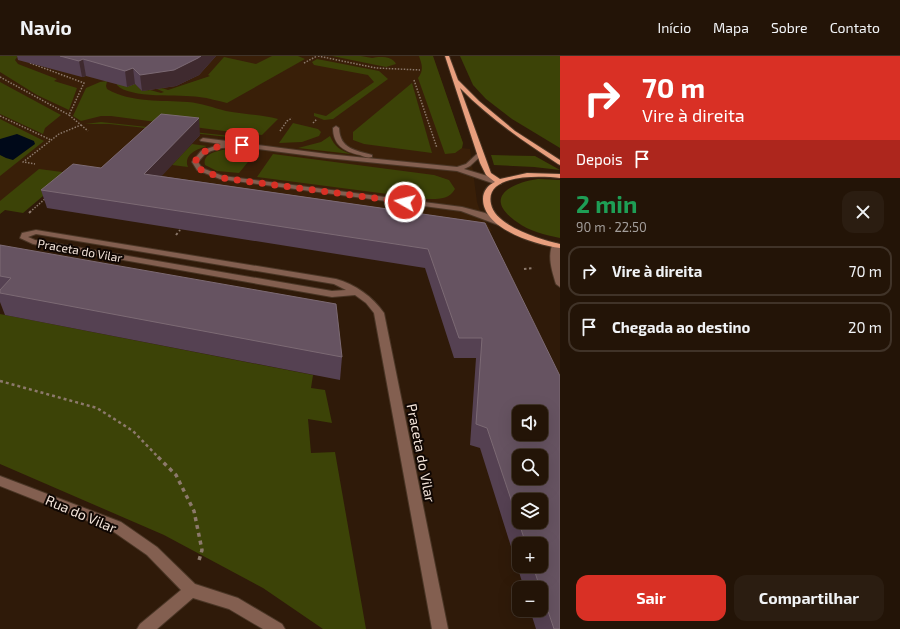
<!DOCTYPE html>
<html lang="pt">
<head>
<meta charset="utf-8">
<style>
  :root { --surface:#231407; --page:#2b1d11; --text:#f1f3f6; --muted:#a39e9b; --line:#403328; --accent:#d93025 }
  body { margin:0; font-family:"Exo 2",sans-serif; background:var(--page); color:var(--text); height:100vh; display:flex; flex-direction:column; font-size:15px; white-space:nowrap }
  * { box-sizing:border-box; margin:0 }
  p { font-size:13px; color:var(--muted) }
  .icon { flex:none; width:22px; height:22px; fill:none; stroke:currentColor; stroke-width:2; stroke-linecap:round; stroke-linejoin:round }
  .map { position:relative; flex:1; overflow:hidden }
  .sheet { display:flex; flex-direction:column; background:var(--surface); width:340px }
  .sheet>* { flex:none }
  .hud { background:#d93025; color:#fff; overflow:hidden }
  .controls { position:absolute; left:512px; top:349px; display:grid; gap:8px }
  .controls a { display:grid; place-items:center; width:36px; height:36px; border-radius:8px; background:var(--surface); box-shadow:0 4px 16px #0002,0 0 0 1px var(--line); font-size:20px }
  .pin { position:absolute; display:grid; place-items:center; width:34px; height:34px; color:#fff; margin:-17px; border-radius:8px; box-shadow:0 2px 6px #0006 }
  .me { position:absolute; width:44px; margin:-22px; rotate:278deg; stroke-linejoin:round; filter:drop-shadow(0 0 3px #0008) }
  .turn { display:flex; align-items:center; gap:14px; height:84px; padding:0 16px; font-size:18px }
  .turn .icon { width:52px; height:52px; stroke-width:2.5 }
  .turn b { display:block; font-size:28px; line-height:34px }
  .then { display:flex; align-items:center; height:38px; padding:0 16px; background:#0003; gap:8px; font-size:15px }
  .round { display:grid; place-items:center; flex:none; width:42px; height:42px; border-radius:12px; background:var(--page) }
  .summary { display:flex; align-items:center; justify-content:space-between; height:68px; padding:0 16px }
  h1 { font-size:24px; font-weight:700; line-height:30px; color:#1e9e55 }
  .button { display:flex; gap:8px; margin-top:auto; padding:8px 16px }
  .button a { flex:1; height:46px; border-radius:12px; background:var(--accent); color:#fff; font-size:16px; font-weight:700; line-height:46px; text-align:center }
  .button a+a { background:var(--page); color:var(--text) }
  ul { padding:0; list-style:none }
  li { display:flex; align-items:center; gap:12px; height:50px; margin:0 8px 6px; padding:0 8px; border:2px solid var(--line); border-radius:12px }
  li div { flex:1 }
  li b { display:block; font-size:15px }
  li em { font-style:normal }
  header { display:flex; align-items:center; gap:24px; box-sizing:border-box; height:56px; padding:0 20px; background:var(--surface); border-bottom:1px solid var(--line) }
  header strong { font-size:19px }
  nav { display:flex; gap:22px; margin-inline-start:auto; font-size:14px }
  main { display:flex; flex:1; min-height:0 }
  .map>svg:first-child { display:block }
  .built { fill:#391f08 }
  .green { fill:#3c4307 }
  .water { fill:#000919 }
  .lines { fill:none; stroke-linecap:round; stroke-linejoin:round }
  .minor-casing { stroke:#4a3626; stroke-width:2 }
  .major-casing { stroke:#4a3626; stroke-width:2 }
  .path-far3 { stroke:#8c796c; stroke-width:1.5; stroke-dasharray:1.5 1.5; stroke-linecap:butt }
  .path-far2 { stroke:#8c796c; stroke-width:2; stroke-dasharray:2.5 2.5; stroke-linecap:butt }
  .path-far1 { stroke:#8c796c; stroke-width:2.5; stroke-dasharray:3 3; stroke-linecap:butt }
  .path { stroke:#8c796c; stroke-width:3.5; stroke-dasharray:4 4; stroke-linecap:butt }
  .minor { fill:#835f50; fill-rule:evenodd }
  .major { fill:#e89f7e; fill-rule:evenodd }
  .wall { fill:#554152; fill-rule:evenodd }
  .shaded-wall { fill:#3f2a2f }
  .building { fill:#665361; stroke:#7c6a74; fill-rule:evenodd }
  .route { stroke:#d93025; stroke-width:7; stroke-dasharray:0 12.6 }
  .labels { text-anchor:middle; stroke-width:4; stroke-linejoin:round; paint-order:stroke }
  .street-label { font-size:12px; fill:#f3e4da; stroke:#100703 }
  .near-street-label { font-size:14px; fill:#f3e4da; stroke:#100703 }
</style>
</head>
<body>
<header>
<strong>Navio</strong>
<nav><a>Início</a><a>Mapa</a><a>Sobre</a><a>Contato</a></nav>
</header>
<main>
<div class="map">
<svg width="560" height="573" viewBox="0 0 560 573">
  <rect width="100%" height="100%" fill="#2f1a09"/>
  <polygon class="built" points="0,0 433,0 463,87 462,92 470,93 477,146 481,158 492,175 52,115 0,158"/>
  <g class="green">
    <polygon points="0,0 18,0 15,4 18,8 57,23 54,25 77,32 69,54 37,39 0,16"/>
    <path d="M 272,0 L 298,0 L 305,3 L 227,47 C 218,45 209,42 199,41 C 181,38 129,43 117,29 L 117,27 L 132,25 L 142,35 L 150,34 L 161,37 L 164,36 L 157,33 L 162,32 L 168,34 L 210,20 L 208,19 L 224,1 L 256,8 Z"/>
    <path d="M 332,0 L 361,0 L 372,2 C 379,0 393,0 396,8 L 386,11 Z"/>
    <path d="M 419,0 L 433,0 L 463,87 L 462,92 L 455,97 L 445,98 L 418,22 C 424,14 422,9 419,0 Z"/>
    <polygon points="460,0 560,0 560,92 512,63 486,43 473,29"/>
    <polygon points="317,3 379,15 388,23 333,63 324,64 314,60 314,57 326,60 374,26 368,19 314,9 312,6"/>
    <path d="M 107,25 L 106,30 L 107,33 C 131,47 162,44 188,46 C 201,47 214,52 226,55 C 244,58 261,59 278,63 L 262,79 L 239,77 L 111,60 L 101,60 L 81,65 L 73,60 L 86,32 L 100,26 Z"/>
    <polygon points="0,26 61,59 45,72 43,78 0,58"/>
    <polygon points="412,27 432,97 364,88 353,84 353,76"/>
    <polygon points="0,63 44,85 0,120"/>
    <polygon points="101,66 259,83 257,84 109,68 85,68"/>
    <polygon points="293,67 318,73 321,76 319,80 302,86 279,87"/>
    <path d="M 330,80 C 335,91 340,94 351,98 L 298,92 L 321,86 Z"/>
    <path d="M 192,88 L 207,90 C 198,93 183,98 188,111 L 172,109 Z"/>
    <path d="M 227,93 L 256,96 L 239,117 L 217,115 L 205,109 C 202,97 218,95 227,93 Z"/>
    <path d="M 273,98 L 434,119 L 449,124 L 455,133 C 449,144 438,143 426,143 L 257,121 Z"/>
    <polygon points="491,99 535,100 560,114 534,111 494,109"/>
    <polygon points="39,113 70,117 23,157 5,154 0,158 0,145"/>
    <path d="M 538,123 L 560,124 L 560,182 C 545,179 529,175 517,166 C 482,142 510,127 538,123 Z"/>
    <polygon points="0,258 313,319 311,332 325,334 332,367 308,363 311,397 335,396 366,573 323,573 263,532 164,479 0,408"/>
  </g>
  <polygon class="water" points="17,78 34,85 35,88 13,104 6,102 0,99 0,83"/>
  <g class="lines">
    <g class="minor-casing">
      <g id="minor">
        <path d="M 336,70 L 339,72 C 340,93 355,94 372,99 L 372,101 C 368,102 364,101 360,99 C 344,96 333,89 333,72 Z"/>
        <polygon points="203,82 327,98 457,111 466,108 479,96 483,96 483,98 470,110 464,113 501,124 501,128 495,128 457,115 327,102 242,91 222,92 211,95 205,98 198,106 202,112 223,120 462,151 485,157 508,168 507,170 501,170 461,155 220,123 197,114 192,106 201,95 221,88 201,85 200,84"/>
        <path d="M 36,174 L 336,223 C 355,228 373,241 384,257 L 448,573 L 432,573 L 374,257 L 366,247 L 355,239 L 332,241 L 33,188 L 20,182 L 22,177 ZM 36,178 L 334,228 L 346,234 L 332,235 L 35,184 L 28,181 Z"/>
        <path d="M 553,187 L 556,187 L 560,189 L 560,231 L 556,228 C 552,215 547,200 553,187 Z"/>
        <polygon points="0,420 121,466 157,491 195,528 238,542 282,568 285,573 263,573 229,553 193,542 157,573 137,573 140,568 181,534 147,499 111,474 0,430"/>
      </g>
    </g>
    <g class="major-casing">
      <path id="major" d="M 445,0 L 449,0 L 458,24 L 479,45 L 515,75 L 560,104 L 560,109 L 558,108 C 523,85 489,62 460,32 L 491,117 L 500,123 L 527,117 L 560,118 L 560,122 C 541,120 484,117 491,148 C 495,170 541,184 560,188 L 560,192 C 536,189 483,173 483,143 C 483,135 488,129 495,126 L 486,119 L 480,107 Z"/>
    </g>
    <g class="path-far3">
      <polyline points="318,0 376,12 420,14"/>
      <polyline points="30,7 84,27 69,59 81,69 59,78 23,106 35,108"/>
      <polyline points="304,7 317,0"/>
      <polyline points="0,21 69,59"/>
      <polyline points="414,24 437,92"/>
      <polyline points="0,60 51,84"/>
      <polyline points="313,67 317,63"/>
      <polyline points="81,69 88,75"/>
      <polyline points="280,75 287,65 292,62"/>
      <polyline points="30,156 46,142"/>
    </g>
    <g class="path-far2">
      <polyline points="29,157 31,155"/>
      <polyline points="176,179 180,174"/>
      <polyline points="524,213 534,212"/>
    </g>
    <polyline class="path-far1" points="0,325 97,352 133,375 159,402"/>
    <polyline class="path" points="158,401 176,419 194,455 202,494 198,508"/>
    <use href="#minor" class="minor"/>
    <use href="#major" class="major"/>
  </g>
  <g class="wall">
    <polygon points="17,0 216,0 199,19 176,30 142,35 135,28 127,31 86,20 82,21 18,4"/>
    <path d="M 200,79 L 161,120 L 485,167 L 560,573 L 536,573 L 530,554 L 541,554 L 541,532 L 524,532 L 480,392 L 470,389 L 476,302 L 454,302 L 425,212 L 47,152 L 41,134 L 101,112 ZM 519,488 L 541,488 L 541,510 L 519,510 Z"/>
    <polygon points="0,189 342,301 340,324 5,259 0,246"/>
  </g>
  <g class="shaded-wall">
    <polygon points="201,0 216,0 199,19 176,30 142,35 140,19"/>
    <polygon points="83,3 86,20 82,21 79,5"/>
    <polygon points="133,12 135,28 127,31 125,15"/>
    <polygon points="199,62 200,79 147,136 144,118"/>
  </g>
  <g class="building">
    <polygon points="60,0 201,0 198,2 174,14 140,19 133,12 125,15 83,3 79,5"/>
    <path d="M 161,58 L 199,62 L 144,118 L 485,167 L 560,320 L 560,573 L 554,573 L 541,534 L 541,532 L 540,532 L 533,510 L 541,510 L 541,488 L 526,488 L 487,372 L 476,368 L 482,282 L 459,282 L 428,193 L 41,134 L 73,108 L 101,112 ZM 519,356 L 541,356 L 541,378 L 519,378 ZM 519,400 L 541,400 L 541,422 L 519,422 ZM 519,444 L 541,444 L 541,466 L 519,466 Z"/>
    <polygon points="0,189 336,248 342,301 0,237 0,234 11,222 0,220"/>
  </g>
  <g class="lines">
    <path class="route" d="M 242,89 C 226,89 202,90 195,106 L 199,113 L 222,122 L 405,146"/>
  </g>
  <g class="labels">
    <g class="street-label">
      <text transform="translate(80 195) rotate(10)" y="4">Praceta do Vilar</text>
    </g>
    <g class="near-street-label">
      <text transform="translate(421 397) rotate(79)" y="5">Praceta do Vilar</text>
      <text transform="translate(81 458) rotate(23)" y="5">Rua do Vilar</text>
    </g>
  </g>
</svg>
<div class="controls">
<a><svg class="icon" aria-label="sound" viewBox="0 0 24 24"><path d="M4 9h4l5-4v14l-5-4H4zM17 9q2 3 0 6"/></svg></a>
<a><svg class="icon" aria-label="search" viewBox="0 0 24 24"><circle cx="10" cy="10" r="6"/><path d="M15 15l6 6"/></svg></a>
<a><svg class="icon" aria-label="layers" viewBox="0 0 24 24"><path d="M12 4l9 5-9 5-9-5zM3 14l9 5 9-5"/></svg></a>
<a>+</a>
<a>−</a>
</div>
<div class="pin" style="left:242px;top:89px;background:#d93025"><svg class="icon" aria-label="arrive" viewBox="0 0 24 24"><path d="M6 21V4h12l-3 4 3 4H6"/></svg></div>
<svg class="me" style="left:405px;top:146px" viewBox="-20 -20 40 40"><circle r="17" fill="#d93025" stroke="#fff" stroke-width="3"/><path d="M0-11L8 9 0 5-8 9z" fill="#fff"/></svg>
</div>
<section class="sheet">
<div class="hud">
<div class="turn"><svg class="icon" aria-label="right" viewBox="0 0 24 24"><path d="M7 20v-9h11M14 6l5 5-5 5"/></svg><div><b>70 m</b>Vire à direita</div></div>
<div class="then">Depois<svg class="icon" aria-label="arrive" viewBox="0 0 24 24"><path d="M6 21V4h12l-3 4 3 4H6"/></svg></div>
</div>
<div class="summary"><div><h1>2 min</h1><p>90 m · 22:50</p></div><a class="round"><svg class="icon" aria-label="close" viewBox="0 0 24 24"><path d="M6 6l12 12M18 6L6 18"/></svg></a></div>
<ul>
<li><svg class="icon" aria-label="right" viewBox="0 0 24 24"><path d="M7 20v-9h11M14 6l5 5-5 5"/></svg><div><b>Vire à direita</b></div><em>70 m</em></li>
<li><svg class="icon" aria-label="arrive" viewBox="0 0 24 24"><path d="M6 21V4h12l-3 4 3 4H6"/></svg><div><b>Chegada ao destino</b></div><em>20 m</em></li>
</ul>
<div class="button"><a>Sair</a><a>Compartilhar</a></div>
</section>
</main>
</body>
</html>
